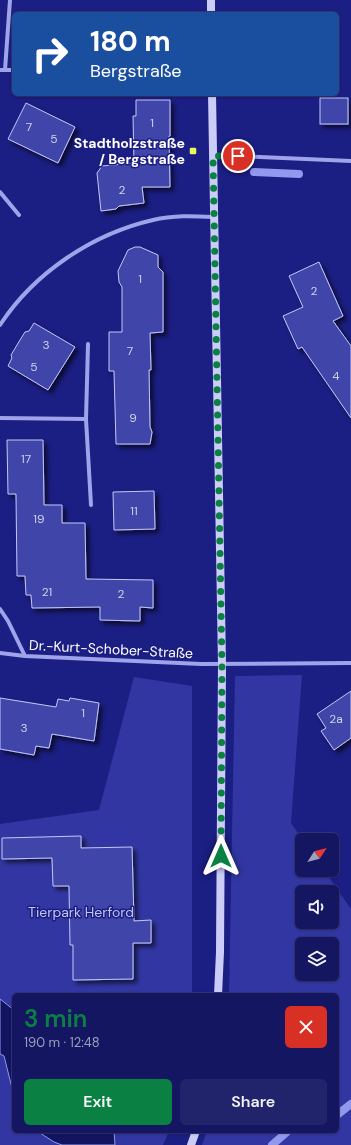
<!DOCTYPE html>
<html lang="en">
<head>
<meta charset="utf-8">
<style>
  :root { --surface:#141662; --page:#21236b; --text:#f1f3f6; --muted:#9d9fbe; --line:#333577; --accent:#0b8043 }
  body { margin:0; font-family:"DM Sans",sans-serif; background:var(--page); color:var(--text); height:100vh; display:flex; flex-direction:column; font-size:15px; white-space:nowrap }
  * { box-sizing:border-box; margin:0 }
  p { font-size:13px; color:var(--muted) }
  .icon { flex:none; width:22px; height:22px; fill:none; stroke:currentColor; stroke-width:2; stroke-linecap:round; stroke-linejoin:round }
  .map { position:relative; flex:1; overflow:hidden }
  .details { position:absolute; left:12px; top:993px; width:327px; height:140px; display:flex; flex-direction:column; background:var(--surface); border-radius:6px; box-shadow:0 1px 3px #0004,0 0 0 1px var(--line) }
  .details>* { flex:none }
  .banner { position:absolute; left:12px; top:12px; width:327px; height:84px; border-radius:6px; box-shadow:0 1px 3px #0004,0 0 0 1px var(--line); background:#1a4fa0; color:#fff; overflow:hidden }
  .needle { width:26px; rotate:54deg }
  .buttons { position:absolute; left:295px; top:833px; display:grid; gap:8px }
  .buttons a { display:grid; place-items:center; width:44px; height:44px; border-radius:6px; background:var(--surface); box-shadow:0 1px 3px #0004,0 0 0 1px var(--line); font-size:20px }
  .pin { position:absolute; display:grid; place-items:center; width:34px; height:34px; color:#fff; margin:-17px; border:2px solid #fff; border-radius:50%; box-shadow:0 1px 4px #0007 }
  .me { position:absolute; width:44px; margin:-22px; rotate:0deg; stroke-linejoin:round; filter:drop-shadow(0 0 3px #0008) }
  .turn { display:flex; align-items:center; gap:14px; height:84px; padding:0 12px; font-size:18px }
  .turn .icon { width:52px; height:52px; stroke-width:2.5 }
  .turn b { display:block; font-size:28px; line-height:34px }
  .round { display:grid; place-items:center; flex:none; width:42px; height:42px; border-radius:6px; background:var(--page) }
  .head { display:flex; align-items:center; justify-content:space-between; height:68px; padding:0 12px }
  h1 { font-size:24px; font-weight:600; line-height:30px; color:var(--accent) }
  .button { display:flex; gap:8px; margin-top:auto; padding:8px 12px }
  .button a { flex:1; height:46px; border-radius:6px; background:var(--accent); color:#fff; font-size:16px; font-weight:600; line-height:46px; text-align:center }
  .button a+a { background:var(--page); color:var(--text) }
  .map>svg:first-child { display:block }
  .green { fill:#3136a2; fill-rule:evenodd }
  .water { fill:#121460; stroke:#9298ed }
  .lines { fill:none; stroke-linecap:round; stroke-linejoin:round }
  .stream { stroke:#9298ed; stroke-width:8 }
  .building { fill:#3f44aa; stroke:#c4c6f8; filter:url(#shadow) }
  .street { stroke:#9fa3ea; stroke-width:4 }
  .secondary { stroke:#cbccf8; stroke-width:8 }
  .route { stroke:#0b8043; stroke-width:7; stroke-dasharray:0 12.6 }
  .poi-dot { fill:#eafc5b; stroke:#1b1e82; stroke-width:1.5 }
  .labels { text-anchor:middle; stroke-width:3; stroke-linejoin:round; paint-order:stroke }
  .number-label { font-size:12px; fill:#cfd0ea }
  .poi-label { font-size:14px; font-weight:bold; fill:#fff; stroke:#1b1e82; text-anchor:end }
  .street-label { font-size:14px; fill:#fff; stroke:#1b1e82 }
  .park-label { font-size:14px; fill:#c4c6f8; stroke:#1b1e82 }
</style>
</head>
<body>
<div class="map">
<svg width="351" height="1145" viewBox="0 0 351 1145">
  <defs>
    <filter id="shadow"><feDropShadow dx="3.5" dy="3.5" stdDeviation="2" flood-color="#0009"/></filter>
  </defs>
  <rect width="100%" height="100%" fill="#1b1e82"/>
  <g class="green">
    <path d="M 302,675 L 291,823 L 303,840 L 302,870 L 324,870 L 351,909 L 351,1145 L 202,1145 L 207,1131 L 337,1131 L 337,995 L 229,995 L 235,676 ZM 302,892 L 332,892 L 332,922 L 302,922 ZM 302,944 L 332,944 L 332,974 L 302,974 Z"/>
    <polygon points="134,677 192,686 192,995 14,995 14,1131 169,1131 163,1145 0,1145 0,824 99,810"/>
  </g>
  <g class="water">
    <polygon points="0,999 14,1010 14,1096 4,1056 0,1054"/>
    <polygon points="37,1131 114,1131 115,1145 62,1145 54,1142"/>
  </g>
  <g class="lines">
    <g class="stream">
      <polyline points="254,172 299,174"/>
      <polyline points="337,1115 351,1104"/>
      <polyline points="272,1145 288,1131"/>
    </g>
  </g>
  <g class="building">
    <rect x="320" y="98" width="28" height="26"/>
    <polygon points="136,100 170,100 170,136 169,136 170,187 142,187 144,203 119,206 116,209 101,211 97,173 102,166 134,163 133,116 136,116"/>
    <polygon points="26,103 75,127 58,163 8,139"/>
    <polygon points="135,247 140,247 158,255 158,267 163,272 163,332 150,333 151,370 149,370 150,427 152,432 150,444 116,444 114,371 109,371 109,332 122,332 122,287 119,282 118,271 128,250"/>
    <polygon points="319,262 343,316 333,321 351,346 351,418 302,347 298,349 283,316 303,307 289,276"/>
    <polygon points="34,323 75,347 48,390 8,366 12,358 11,355 20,340 25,332 29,331"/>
    <polygon points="7,440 43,440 44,505 62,505 62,523 85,523 86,579 153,580 153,608 140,607 140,621 100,620 100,607 32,608 31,595 26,595 25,576 17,576 16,494 8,494"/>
    <polygon points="154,491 155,529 114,530 113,492"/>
    <polygon points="351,691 351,738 334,750 321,731 326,728 317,714"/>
    <polygon points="0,698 56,707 58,699 69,701 70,698 99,703 94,741 52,734 49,748 36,746 34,755 0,749"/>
    <polygon points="81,836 81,848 132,847 134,921 151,920 151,943 133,943 133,979 73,980 73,945 70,945 69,886 53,886 52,858 2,859 2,838"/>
  </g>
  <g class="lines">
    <g class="street">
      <polyline points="0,70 14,70"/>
      <polyline points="5,70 10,0"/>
      <polyline points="213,156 237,156 351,161"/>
      <polyline points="0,192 19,215"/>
      <path d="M 0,325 C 34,273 92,234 153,220 C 173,215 194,216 214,217"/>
      <polyline points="88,344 86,419 91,505"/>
      <polyline points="0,418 86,419"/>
      <polyline points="0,609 8,621 25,656"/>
      <polyline points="0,653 25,656 201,664 351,663"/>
    </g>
    <g class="secondary">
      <polyline points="211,0 211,14"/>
      <polyline points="212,94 222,664 220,952 218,995"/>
      <polyline points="191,1145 196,1131"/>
    </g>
  </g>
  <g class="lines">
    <polyline class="route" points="221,856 222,664 213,156 238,156"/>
  </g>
  <rect class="poi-dot" x="189" y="147" width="8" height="8" rx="2"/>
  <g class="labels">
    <g class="number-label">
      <text x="152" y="127">1</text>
      <text x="29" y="131">7</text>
      <text x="54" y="143">5</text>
      <text x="122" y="194">2</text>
      <text x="140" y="283">1</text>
      <text x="314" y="295">2</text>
      <text x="46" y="349">3</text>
      <text x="130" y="355">7</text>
      <text x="34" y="371">5</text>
      <text x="336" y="380">4</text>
      <text x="133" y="422">9</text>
      <text x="26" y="463">17</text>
      <text x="134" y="515">11</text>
      <text x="39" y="523">19</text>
      <text x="47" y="596">21</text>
      <text x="121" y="598">2</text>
      <text x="83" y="717">1</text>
      <text x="336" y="723">2a</text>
      <text x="24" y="732">3</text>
    </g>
    <g class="poi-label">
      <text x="185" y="148">Stadtholzstraße<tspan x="185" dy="16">/ Bergstraße</tspan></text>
    </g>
    <g class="street-label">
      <text transform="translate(111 649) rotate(3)" y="5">Dr.-Kurt-Schober-Straße</text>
    </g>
    <g class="park-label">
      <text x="81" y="917">Tierpark Herford</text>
    </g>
  </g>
</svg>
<div class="buttons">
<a><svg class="needle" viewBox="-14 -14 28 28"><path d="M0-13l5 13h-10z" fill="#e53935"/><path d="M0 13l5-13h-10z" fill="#9d9fbe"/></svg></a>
<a><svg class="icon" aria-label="sound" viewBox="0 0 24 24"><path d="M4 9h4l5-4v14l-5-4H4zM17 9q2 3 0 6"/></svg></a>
<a><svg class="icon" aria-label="layers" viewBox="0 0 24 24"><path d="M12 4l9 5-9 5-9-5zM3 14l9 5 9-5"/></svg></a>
</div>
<div class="pin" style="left:238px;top:156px;background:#d93025"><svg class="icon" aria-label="arrive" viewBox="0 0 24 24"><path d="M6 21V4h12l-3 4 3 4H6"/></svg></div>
<svg class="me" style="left:221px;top:856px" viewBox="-20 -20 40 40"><path d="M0-17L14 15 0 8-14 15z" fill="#0b8043" stroke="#fff" stroke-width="4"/></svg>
<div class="banner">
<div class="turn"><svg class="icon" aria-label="right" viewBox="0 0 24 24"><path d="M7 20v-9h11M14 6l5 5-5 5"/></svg><div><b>180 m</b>Bergstraße</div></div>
</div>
<section class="details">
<div class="head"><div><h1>3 min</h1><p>190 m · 12:48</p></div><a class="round" style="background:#d93025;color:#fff"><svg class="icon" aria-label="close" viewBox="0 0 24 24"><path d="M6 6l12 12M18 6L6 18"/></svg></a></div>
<div class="button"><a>Exit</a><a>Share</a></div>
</section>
</div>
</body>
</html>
